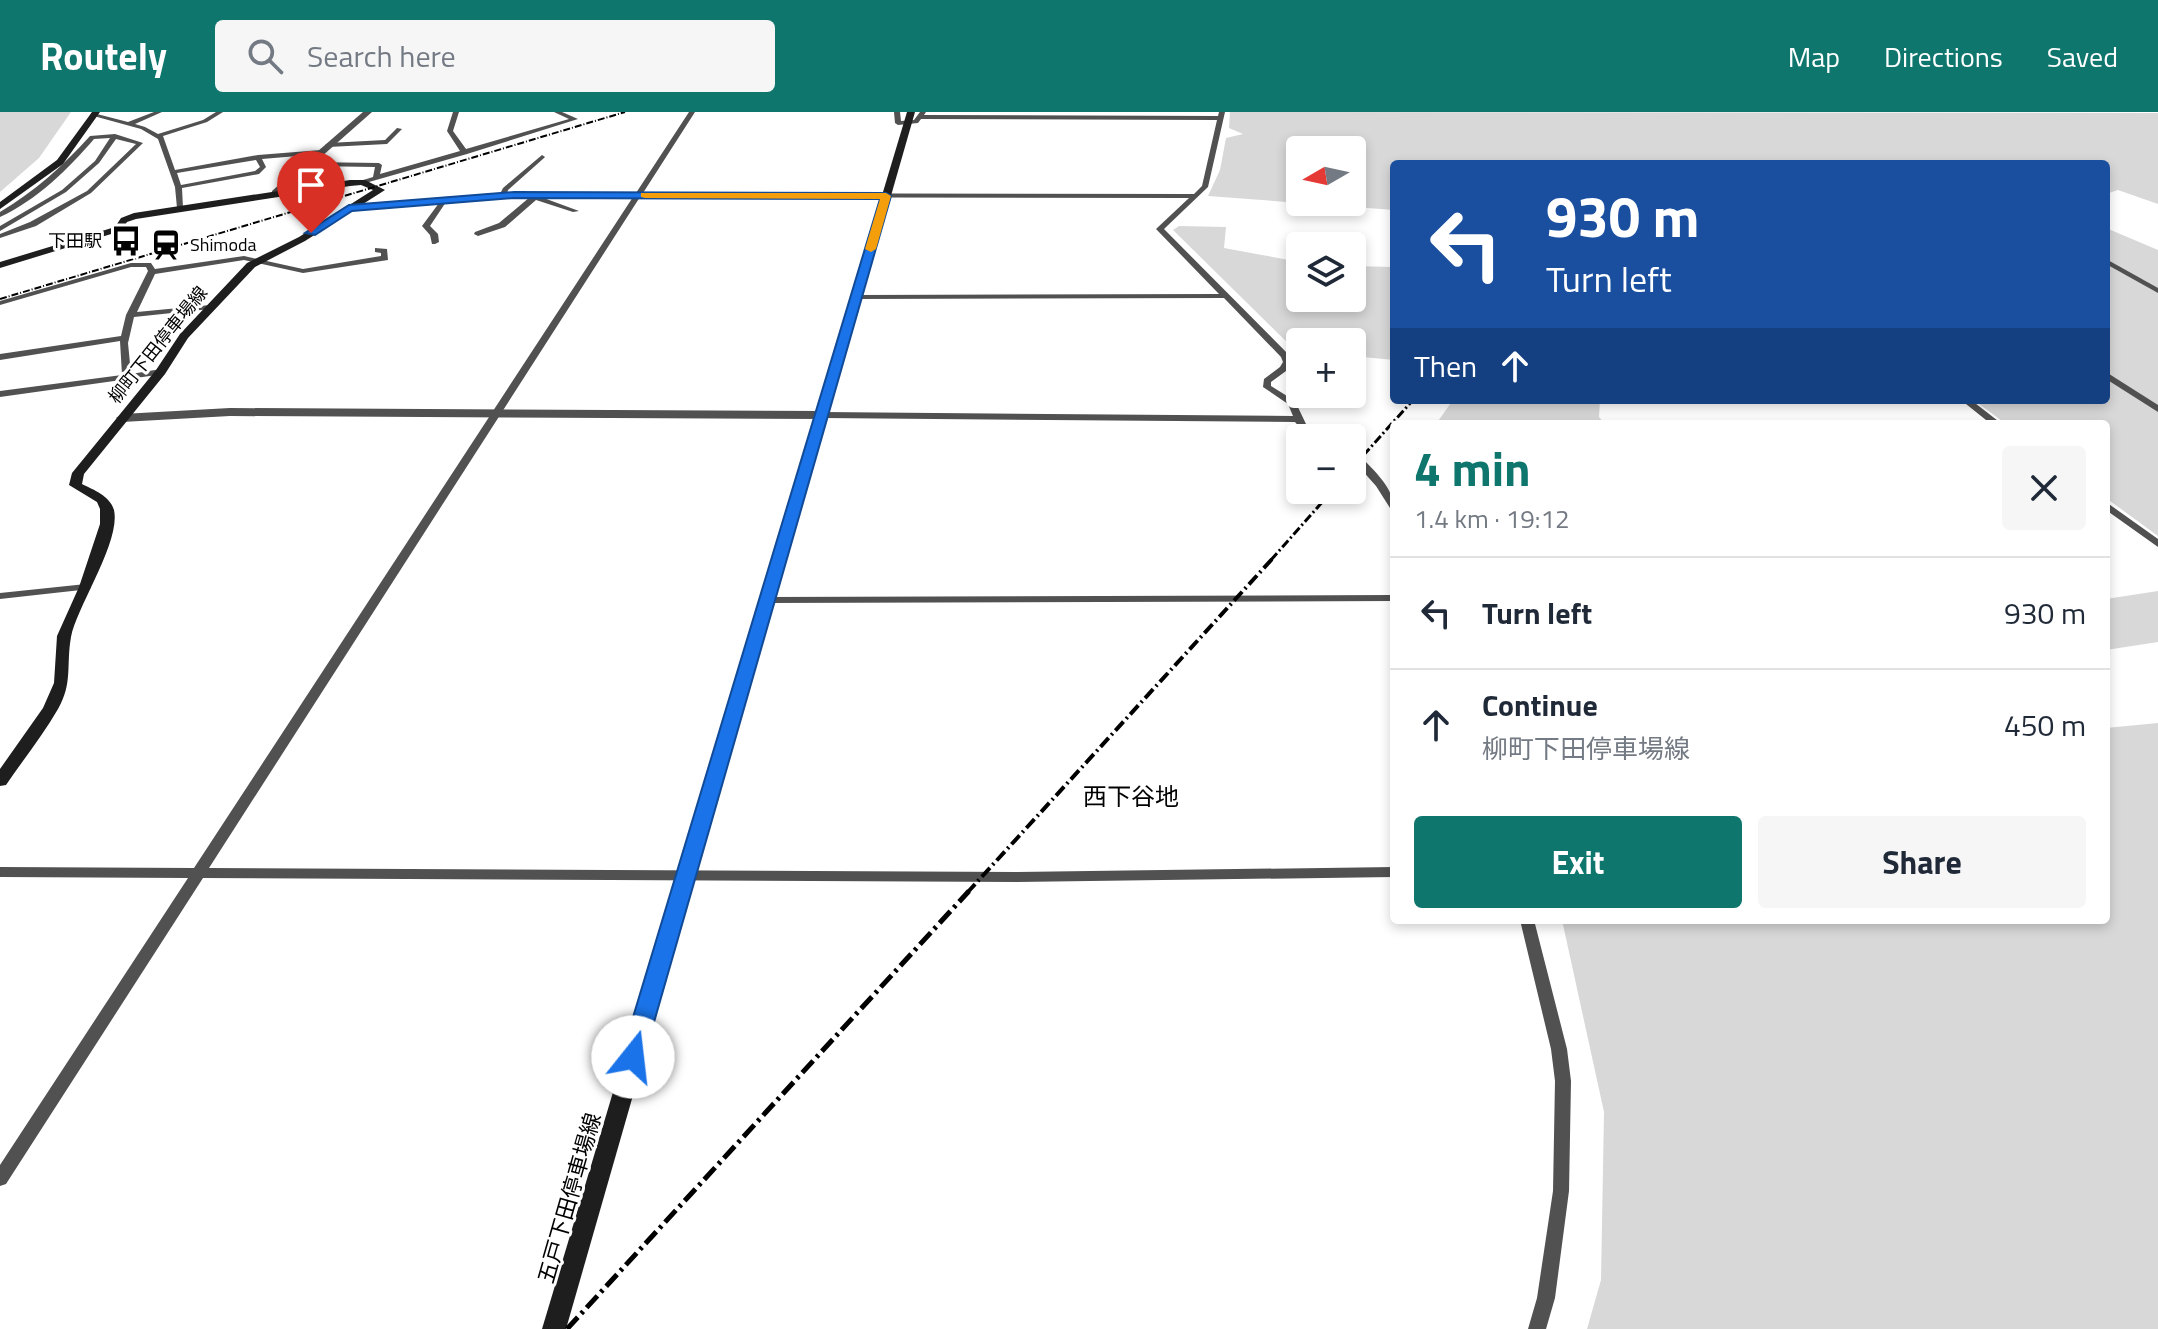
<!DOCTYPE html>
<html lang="en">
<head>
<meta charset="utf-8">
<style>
  :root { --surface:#fff; --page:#f6f6f7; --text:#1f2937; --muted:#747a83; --line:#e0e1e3; --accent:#0f766e }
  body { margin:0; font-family:"Titillium Web","Noto Sans JP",sans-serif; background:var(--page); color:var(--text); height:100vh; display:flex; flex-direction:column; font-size:30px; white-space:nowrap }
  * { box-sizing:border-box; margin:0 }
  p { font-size:26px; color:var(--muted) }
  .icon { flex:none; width:44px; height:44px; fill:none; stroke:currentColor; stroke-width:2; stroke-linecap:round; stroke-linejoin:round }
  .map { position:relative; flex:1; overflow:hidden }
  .details { position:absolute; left:1390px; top:308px; width:720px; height:504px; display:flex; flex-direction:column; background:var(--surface); border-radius:8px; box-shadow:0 4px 12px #0003 }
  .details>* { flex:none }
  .hud { position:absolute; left:1390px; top:48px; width:720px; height:244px; border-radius:8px; box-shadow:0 4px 12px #0003; background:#1a4fa0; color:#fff; overflow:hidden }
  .needle { width:52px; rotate:261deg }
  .tools { position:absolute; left:1286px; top:24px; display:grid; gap:16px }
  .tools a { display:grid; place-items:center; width:80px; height:80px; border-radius:8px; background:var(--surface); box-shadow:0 4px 12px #0003; font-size:40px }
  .pin { position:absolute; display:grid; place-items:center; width:68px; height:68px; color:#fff; margin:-82px -34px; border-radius:50% 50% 50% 0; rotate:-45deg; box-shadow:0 0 8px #0007 }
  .pin .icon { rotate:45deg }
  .me { position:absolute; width:88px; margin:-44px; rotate:16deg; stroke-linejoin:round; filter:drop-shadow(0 0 6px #0008) }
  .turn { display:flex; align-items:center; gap:28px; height:168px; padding:0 24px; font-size:36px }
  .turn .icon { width:104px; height:104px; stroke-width:2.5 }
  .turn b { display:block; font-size:56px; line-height:68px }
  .then { display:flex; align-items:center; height:76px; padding:0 24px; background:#0003; gap:16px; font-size:30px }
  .round { display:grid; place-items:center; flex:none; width:84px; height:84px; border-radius:8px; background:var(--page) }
  .summary { display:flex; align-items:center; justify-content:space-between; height:136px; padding:0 24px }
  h1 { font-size:48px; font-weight:700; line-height:60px; color:var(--accent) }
  .cta { display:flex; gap:16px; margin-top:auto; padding:16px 24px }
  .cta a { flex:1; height:92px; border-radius:8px; background:var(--accent); color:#fff; font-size:32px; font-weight:700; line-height:92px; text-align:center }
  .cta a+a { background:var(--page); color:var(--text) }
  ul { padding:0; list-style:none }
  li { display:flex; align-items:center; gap:24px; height:112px; padding:0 24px; border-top:2px solid var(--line) }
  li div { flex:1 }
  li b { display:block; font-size:30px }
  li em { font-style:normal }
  header { display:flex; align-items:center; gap:48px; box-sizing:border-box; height:112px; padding:0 40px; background:var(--accent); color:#fff }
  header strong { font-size:38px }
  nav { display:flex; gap:44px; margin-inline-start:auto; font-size:28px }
  .search { width:560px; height:72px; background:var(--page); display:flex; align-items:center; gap:20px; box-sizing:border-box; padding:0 28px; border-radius:8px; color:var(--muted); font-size:30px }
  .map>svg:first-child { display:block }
  .green { fill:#d8d8d8; fill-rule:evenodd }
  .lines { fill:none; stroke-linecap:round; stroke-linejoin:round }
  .minor { fill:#515151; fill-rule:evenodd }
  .tertiary { fill:#515151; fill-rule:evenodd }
  .secondary { fill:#1e1e1e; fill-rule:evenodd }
  .rail-far3 { stroke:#000; stroke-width:2; stroke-dasharray:7 2 1 2; stroke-linecap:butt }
  .rail-far2 { stroke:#000; stroke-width:3; stroke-dasharray:9 3 2 3; stroke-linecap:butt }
  .rail-far1 { stroke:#000; stroke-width:4; stroke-dasharray:12 4 2 4; stroke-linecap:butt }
  .rail { stroke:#000; stroke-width:5; stroke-dasharray:16 5 3 5; stroke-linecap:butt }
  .route { fill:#1a73e8; stroke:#114b97; stroke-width:2 }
  .slow { fill:#f59e0b }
  .labels { text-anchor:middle; stroke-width:6; stroke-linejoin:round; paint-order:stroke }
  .far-poi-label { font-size:18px; fill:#000; stroke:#fff; text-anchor:end }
  .far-street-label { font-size:18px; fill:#000; stroke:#fff }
  .street-label { font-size:22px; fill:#000; stroke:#fff }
  .neighbourhood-label { font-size:24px; fill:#000; stroke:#fff }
</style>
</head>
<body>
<header>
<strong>Routely</strong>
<div class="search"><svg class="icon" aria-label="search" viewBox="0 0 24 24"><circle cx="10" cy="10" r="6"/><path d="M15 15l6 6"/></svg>Search here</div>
<nav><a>Map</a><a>Directions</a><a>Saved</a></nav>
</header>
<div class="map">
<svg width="2158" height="1217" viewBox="0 0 2158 1217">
  <rect width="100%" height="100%" fill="#fff"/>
  <g class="green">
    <polygon points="0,0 71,0 39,46 0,80"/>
    <path d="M 1230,0 L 2158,1 L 2158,92 L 2118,78 L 2106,82 L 2106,52 L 1394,52 L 1394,98 L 1208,84 L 1220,58 L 1226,26 L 1243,22 L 1229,16 ZM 1352,38 L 1352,90 L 1300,90 L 1300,38 Z"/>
    <polygon points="1179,114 1226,115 1224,136 1300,150 1300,186 1352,186 1352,154 1394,155 1394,248 1352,244 1352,230 1300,230 1300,240 1296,239 1173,118"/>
    <polygon points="2106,116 2158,138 2158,424 2106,386 2106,312 2006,312 1974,288 2106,288"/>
    <polygon points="1453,288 1600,288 1599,305 1605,312 1436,312"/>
    <polygon points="2158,479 2158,530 2106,538 2106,487"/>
    <polygon points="2158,611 2158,1217 1587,1217 1601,1168 1604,1000 1562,808 2106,808 2106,616"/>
  </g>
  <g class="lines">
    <g class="minor">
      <path d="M 154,0 L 162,0 L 135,12 L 145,15 L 158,22 L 203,8 L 216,0 L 223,0 L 207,10 L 163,24 L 175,58 L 258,43 L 321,38 L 324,40 L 321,42 L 262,47 L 266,55 L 259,62 L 182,76 L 183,96 L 180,98 L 177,96 L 175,75 L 158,27 L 141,17 L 90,3 L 93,1 L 128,10 ZM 256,48 L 260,55 L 255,59 L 181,73 L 177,61 Z"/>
      <polygon points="453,0 459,0 453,19 466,37 569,7 554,0 562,0 578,7 467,42 362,72 360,71 360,69 373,65 375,55 309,54 306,52 309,50 379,51 382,53 380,62 460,39 447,19"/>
      <path d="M 689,0 L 695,0 L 643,81 L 1194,82 L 1202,74 L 1217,8 L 921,7 L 918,11 L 898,13 L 895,11 L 894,0 L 900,0 L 901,9 L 914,8 L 920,0 L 926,0 L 924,3 L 1218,4 L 1219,0 L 1225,0 L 1208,75 L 1164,117 L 1288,242 L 1291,250 L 1286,259 L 1271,270 L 1271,274 L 1295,289 L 1306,312 L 1332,326 C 1317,326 1304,322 1295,310 L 823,306 L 818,303 L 823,300 L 1293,304 L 1288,292 L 1263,275 L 1264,267 L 1280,255 L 1283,250 L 1281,245 L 1224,186 L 857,187 L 853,185 L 857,183 L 1219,182 L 1156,117 L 1189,86 L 640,85 L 209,756 L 1017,760 L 1394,755 L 1394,765 L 1017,770 L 203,766 L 6,1072 L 0,1074 L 0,1053 L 188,766 L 0,765 L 0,755 L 194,756 L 633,85 L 541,85 L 579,99 L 573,100 L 536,88 L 505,115 L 478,124 L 474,122 L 475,120 L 499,111 L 530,85 L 446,90 L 430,114 L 438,122 L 439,130 L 435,132 L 432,132 L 430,123 L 422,114 L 439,91 L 349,98 L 346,96 L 349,94 L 500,82 L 503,76 L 542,43 L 545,45 L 544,46 L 508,78 L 507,81 L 636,81 Z"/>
      <polygon points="397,16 402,17 387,32 328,35 325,33 328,31 385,28"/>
      <path d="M 115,22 L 143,31 L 91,81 L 36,114 L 0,126 L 0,122 L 30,110 L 87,79 L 136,32 L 116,27 L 99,51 L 66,80 L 0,119 L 0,114 L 62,78 L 95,49 L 110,26 L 94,27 C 68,57 37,88 0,105 L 0,100 C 35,79 63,54 90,24 Z"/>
      <polygon points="375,136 387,137 388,148 303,161 244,148 155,162 137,200 210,193 214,195 210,197 134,205 128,231 131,262 161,257 165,260 164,262 0,285 0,279 122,263 120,229 0,248 0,242 121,224 126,203 148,159 146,155 131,155 0,193 0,189 131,151 151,151 155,157 244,144 303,157 381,144 381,141 375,140"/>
      <polygon points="2106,147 2158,176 2158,181 2106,152"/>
      <polygon points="2106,260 2158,293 2158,300 2106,267"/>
      <polygon points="1961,288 1971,288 2002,312 1991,312"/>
      <path d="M 1352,338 L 1355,339 C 1370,355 1394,374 1394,397 L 1390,396 L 1376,374 L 1352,347 Z"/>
      <polygon points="2106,390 2158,427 2158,435 2106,398"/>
      <polygon points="86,472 91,475 90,477 0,487 0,481"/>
      <polygon points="1394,483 1394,489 767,491 762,488 767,485"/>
      <polygon points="1520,808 1534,808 1567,937 1571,969 1569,1079 1555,1186 1546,1217 1528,1217 1537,1186 1553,1079 1555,969 1551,937"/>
    </g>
    <g class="tertiary">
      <polygon points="363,0 372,0 278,83 272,83 272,79"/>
      <polygon points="230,296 823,299 829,303 823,307 230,304 122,310 116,306 122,302"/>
    </g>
    <g class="secondary">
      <polygon points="92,0 100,0 63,52 0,97 0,90 57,48"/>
      <polygon points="907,0 915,0 566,1217 542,1217"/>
      <path d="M 350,68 L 365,68 L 385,78 L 305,129 L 255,155 L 188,226 L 165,262 L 84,362 L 82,372 C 94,378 110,384 114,398 C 121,430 77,494 71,525 C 66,553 73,571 58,597 C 43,623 23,648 6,673 L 0,674 L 0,657 L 43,596 L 54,571 L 57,524 L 79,475 L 100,412 L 100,397 L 97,390 L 69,373 L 72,361 L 156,258 L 180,222 L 247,151 L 299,125 L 373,78 L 361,73 L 350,74 L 136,107 L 127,110 L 121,119 L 0,156 L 0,150 L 115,115 L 121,106 L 134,101 Z"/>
    </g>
    <polyline class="rail-far3" points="0,187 625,0"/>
    <g class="rail-far2">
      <polyline points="1352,356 1413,288"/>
      <polyline points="1271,448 1333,378"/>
    </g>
    <polyline class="rail-far1" points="967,781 1273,446"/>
    <polyline class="rail" points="567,1217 969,779"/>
  </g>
  <polygon class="route" points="514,80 886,81 891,84 644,945 641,951 633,954 625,951 621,945 880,87 514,86 352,99 315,123 305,121 349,93"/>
  <polygon class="slow" points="641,81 886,81 891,84 876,137 871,140 865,137 880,87 645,86 641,85"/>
  <defs>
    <g id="bus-bare" transform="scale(2.4)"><path d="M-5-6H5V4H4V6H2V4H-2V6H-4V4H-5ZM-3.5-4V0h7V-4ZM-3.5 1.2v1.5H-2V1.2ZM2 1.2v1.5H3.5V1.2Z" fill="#000" stroke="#fff" stroke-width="2.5" paint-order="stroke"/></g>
    <g id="station-bare" transform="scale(2.4)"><path d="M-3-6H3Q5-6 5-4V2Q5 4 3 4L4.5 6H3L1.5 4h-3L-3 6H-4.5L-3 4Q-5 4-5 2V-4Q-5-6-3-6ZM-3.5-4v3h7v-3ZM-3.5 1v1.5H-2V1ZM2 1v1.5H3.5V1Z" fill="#000" stroke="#fff" stroke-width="2.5" paint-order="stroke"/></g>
  </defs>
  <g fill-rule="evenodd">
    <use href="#bus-bare" x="126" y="129"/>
    <use href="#station-bare" x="166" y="133"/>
  </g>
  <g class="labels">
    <g class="far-poi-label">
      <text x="102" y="135">下田駅</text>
      <text x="190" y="139" text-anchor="start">Shimoda</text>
    </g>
    <g class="far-street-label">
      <text transform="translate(158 233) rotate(-51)" y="6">柳町下田停車場線</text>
    </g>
    <g class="street-label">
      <text transform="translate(569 1086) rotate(-74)" y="8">五戸下田停車場線</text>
    </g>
    <g class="neighbourhood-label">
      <text x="1131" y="693">西下谷地</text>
    </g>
  </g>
</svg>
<div class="tools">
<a><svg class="needle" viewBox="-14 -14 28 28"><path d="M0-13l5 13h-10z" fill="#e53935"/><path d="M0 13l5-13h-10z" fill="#747a83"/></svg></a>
<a><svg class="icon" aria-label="layers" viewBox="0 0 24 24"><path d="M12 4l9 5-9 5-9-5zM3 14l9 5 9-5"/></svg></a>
<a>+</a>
<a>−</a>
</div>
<div class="pin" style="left:311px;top:121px;background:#d93025"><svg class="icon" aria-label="arrive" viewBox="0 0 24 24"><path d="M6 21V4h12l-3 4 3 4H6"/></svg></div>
<svg class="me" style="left:633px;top:945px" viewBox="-20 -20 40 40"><circle r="19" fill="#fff"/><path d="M0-13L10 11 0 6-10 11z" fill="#1a73e8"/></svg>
<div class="hud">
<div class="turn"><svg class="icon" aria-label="left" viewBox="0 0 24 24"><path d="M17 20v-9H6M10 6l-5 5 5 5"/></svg><div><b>930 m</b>Turn left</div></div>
<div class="then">Then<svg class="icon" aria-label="ahead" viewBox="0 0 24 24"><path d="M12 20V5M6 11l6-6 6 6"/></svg></div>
</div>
<section class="details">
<div class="summary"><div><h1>4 min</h1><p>1.4 km · 19:12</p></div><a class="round"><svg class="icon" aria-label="close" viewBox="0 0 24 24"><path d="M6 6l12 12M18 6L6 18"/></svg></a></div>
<ul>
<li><svg class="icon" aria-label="left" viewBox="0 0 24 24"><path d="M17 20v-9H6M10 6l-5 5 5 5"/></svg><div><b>Turn left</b></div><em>930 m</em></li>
<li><svg class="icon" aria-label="ahead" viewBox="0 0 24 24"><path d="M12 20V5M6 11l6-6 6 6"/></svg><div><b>Continue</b><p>柳町下田停車場線</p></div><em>450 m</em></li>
</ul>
<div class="cta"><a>Exit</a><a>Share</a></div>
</section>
</div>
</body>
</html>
